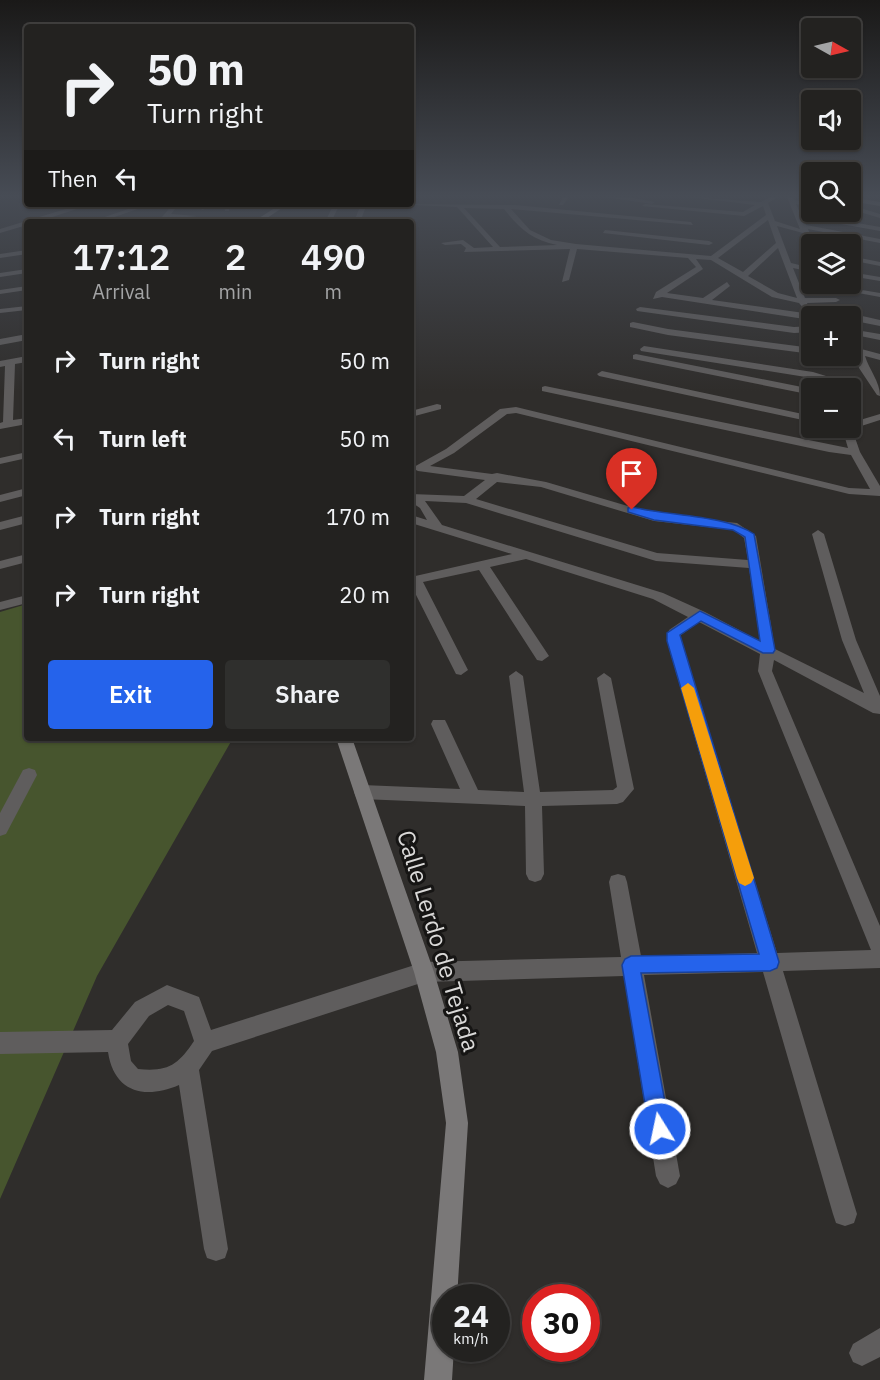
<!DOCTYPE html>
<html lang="en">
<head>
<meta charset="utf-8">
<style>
  :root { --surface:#232220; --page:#2f2f2d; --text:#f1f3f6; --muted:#a3a4a5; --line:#403f3e; --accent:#2563eb }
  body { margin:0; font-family:"IBM Plex Sans",sans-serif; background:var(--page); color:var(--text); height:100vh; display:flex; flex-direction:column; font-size:22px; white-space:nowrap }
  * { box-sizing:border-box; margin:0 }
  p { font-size:20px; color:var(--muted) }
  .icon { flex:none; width:33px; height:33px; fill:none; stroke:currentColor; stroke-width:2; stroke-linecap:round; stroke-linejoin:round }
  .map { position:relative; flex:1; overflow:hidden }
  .drawer { position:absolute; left:24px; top:219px; width:390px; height:522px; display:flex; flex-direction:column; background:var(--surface); border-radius:6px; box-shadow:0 2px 4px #0004,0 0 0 2px var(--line) }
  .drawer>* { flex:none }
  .guide { position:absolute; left:24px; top:24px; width:390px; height:183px; border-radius:6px; box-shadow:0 2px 4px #0004,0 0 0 2px var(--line); background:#232220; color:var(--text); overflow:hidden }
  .needle { width:39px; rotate:98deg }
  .controls { position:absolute; left:801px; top:18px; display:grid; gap:12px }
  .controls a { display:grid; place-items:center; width:60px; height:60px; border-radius:6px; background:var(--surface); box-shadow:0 2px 4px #0004,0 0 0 2px var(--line); font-size:30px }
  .speed { position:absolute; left:432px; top:1284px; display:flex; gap:12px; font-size:30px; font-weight:700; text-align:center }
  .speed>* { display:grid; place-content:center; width:78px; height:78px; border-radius:50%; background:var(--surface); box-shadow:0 2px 4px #0004,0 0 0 2px var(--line); line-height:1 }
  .speed small { font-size:15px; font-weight:400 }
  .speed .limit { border:9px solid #d22; background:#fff; color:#111 }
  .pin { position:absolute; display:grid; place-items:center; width:51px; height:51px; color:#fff; margin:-62px -26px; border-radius:50% 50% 50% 0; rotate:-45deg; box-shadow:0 0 6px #0007 }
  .pin .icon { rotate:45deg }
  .me { position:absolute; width:66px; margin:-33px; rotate:350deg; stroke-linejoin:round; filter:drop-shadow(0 0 4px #0008) }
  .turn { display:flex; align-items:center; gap:21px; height:126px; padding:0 24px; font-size:27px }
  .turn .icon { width:78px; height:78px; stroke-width:2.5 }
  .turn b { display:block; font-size:42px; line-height:51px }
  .then { display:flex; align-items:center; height:57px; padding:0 24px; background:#0003; gap:12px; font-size:22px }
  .eta { display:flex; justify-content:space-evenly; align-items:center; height:102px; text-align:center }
  .eta b { font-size:36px; font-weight:600; line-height:42px }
  .primary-button { display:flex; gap:12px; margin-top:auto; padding:12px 24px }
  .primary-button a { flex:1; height:69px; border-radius:6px; background:var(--accent); color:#fff; font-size:24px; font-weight:600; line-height:69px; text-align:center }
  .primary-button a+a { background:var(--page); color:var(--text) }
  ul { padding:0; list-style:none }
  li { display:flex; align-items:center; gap:18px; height:78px; padding:0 24px }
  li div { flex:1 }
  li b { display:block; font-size:22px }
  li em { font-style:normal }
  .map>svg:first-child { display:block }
  .green { fill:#47552e }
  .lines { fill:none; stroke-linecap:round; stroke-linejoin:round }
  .street { fill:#5f5d5d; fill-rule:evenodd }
  .secondary { fill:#7a7878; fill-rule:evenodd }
  .route { fill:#2563eb; stroke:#184099; stroke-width:1.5 }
  .slow { fill:#f59e0b }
  .labels { text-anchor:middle; stroke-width:6; stroke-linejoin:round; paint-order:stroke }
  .near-street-label { font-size:24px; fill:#dad9d8; stroke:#161514 }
</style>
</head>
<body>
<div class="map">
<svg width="880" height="1380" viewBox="0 0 880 1380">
  <rect width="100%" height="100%" fill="#2f2d2b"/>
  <polygon class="green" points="27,604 27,738 233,738 97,976 0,1199 0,612"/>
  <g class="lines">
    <g class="street">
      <polygon points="563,197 569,197 563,205 559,205"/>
      <polygon points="605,197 628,197 655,202 652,204"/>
      <path d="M 690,197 L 761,202 L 770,197 L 778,197 L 768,203 L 775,221 L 800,229 L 787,197 L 793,197 L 794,200 L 812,203 L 812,207 L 796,204 L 800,213 L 880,227 L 880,231 L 802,217 L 806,225 L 880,239 L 880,243 L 808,229 L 814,244 L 812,244 L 812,249 L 803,233 L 777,226 L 791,263 L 812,268 L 812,272 L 793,268 L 805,298 L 836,298 L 840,300 L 836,302 L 807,303 L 809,308 L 805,310 L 799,303 L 772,297 L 711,260 L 696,259 L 703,269 L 667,293 L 703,298 L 727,282 L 730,286 L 712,300 L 811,314 L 849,313 L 880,320 L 880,326 L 850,320 L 850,316 L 812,316 L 811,320 L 662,297 L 653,299 L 656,292 L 696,267 L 688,258 L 577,249 L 569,280 L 562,282 L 570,249 L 464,252 L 466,248 L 461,244 L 445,245 L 441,243 L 463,240 L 474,248 L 493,247 L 457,207 L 394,204 L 515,205 L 691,222 L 693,225 L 511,209 L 530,230 L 551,240 L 576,244 L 711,256 L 766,215 L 763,206 L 744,216 L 642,206 L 645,204 L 743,212 L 755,205 ZM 464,208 L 504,209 C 519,228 532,240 557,245 L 500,247 ZM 768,220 L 776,243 L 743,272 L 718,258 ZM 778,248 L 797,298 L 778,293 L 748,276 Z"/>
      <polygon points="82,204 92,204 37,222 27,222 27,225 0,233 0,229"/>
      <polygon points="143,204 152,204 100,222 90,222"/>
      <polygon points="173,204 179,204 171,214 197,216 139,222 162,217"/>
      <polygon points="189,204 198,204 206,208 203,210"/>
      <polygon points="224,204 230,204 229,211 225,211"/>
      <polygon points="334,204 340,204 331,222 325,222"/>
      <polygon points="361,204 367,204 360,222 354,222"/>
      <polygon points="850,205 880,214 880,218 850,209"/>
      <polygon points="605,230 709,241 713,243 709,245 603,233"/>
      <polygon points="27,250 27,254 0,258 0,254"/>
      <polygon points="850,256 880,262 880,266 850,260"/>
      <polygon points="27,269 27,273 0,277 0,273"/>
      <polygon points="850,272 880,277 880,281 850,276"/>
      <polygon points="826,284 880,293 880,297 826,287"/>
      <polygon points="27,286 27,290 0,294 0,290"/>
      <polygon points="27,306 27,310 0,313 0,309"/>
      <polygon points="640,307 794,327 812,326 812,332 794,333 637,311 636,309"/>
      <polygon points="633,322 668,329 812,348 812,354 668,335 630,327 630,323"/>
      <polygon points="850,329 880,334 880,340 850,334"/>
      <polygon points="27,334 27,340 0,345 0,339"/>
      <polygon points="644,346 813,372 826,376 835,388 826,388 820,380 812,378 641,351 640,349"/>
      <path d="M 850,346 L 880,354 L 880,360 L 865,356 C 869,370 880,381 880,396 L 877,395 L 859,368 L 855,353 L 850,352 Z"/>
      <polygon points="636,354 812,389 812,395 633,359 633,355"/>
      <polygon points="27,356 27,362 15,364 13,420 27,418 27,424 0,429 0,423 3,422 5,366 0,367 0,361"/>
      <polygon points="602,371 812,416 812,422 599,376 597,374"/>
      <path d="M 545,386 L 848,448 L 842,428 L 850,428 L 850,423 L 880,414 L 880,420 L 852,429 L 860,452 L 880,486 L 880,496 L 849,494 L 516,413 L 507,414 L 454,453 L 430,466 L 492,474 L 497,473 L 546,482 L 655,514 L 737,523 L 756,536 L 775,649 L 864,693 L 842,640 L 812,534 L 818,530 L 824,534 L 856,640 L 880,696 L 880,714 L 873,713 L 774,660 L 772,671 L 880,926 L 880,968 L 783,971 L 857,1214 L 854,1223 L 845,1226 L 836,1223 L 833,1214 L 763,972 L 644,975 L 680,1176 L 676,1184 L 668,1188 L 660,1184 L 656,1176 L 624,976 L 424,982 L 212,1051 L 199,1070 L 228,1249 L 225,1258 L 216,1261 L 207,1258 L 204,1249 L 179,1085 C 144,1100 114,1092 108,1052 L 0,1054 L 0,1032 L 112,1030 L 135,1002 L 167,985 L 199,997 L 211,1030 L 424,962 L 621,957 L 609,882 L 611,876 L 618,874 L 625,876 L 627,882 L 641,956 L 757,953 L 667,641 L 669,630 L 688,617 L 653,599 L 526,559 L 490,567 L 549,656 L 542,661 L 537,660 L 479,570 L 423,582 L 468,670 L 461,675 L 456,674 L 411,585 L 411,577 L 512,554 L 411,523 L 411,515 L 427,520 L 420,508 L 411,502 L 411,494 L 464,496 L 485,480 L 418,471 L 412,468 L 446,449 L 500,409 L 516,407 L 849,488 L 870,489 L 851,455 L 829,452 L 542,391 L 542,387 ZM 497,482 L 541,487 L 654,521 L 734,530 L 744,538 L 748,560 L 657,553 L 476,499 ZM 425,501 L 466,503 L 656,561 L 749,568 L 760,641 L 705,612 L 663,593 L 442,525 ZM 699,622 L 760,654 L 758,671 L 871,950 L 777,953 L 681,641 L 681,635 ZM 168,1005 L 184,1011 L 194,1041 C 178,1065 168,1072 138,1069 L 131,1061 L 128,1044 L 149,1016 Z"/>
      <polygon points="437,404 441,405 441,409 411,417 411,411"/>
      <polygon points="27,452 27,458 0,464 0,458"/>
      <polygon points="27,488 27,495 0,502 0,495"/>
      <polygon points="27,515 27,523 0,530 0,522"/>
      <polygon points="27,554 27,562 0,569 0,561"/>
      <polygon points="27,595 27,603 0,610 0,602"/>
      <polygon points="516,671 523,676 540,792 613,790 617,787 597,678 604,673 611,678 634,789 623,802 617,804 542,806 544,874 541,880 535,882 529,880 526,874 525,806 362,799 356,797 354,792 356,787 362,785 460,789 431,724 433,720 445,720 447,724 478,790 524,792 509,676"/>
      <polygon points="29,768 35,770 37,775 6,834 0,836 0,813 23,770"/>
      <polygon points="880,1328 880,1357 862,1366 853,1362 849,1353 853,1344"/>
    </g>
    <g class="secondary">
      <polygon points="850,197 880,202 880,206 850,201"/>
      <polygon points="281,204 288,204 261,222 253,222"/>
      <polygon points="336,738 352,738 434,972 458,1052 468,1123 457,1298 446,1298 446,1348 454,1348 452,1380 424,1380 446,1123 436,1052 414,972"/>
    </g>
  </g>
  <linearGradient id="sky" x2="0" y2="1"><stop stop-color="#1a1918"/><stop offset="0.5" stop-color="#474c55"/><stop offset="1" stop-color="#474c55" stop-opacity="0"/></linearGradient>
  <rect width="880" height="391" fill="url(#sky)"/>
  <path class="route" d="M 632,507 C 668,516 726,515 754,534 L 775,650 L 773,653 L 763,653 L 701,621 L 680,635 L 779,962 L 777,968 L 770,971 L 641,973 L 670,1129 L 667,1137 L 660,1140 L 652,1137 L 649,1129 L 622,965 L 625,959 L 631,956 L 759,954 L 667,641 L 667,633 L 700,611 L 760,641 L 745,537 L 733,530 L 654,520 L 628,512 L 628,508 Z"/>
  <polygon class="slow" points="688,683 694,688 754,878 751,883 745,886 739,883 737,878 681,688"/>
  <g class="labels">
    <g class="near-street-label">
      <text transform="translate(438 941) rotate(73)" y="8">Calle Lerdo de Tejada</text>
    </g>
  </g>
</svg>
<div class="controls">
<a><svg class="needle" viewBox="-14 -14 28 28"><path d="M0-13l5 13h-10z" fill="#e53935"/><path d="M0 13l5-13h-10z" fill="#a3a4a5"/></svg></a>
<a><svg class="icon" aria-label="sound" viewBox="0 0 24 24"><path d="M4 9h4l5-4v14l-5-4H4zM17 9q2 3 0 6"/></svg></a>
<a><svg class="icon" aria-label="search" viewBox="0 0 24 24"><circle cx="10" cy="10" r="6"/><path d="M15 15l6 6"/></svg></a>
<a><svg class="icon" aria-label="layers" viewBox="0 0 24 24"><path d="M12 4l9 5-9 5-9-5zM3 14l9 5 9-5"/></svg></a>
<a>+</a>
<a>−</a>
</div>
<div class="speed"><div>24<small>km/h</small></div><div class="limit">30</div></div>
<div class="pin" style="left:632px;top:510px;background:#d93025"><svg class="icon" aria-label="arrive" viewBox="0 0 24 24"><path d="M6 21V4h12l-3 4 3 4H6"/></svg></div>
<svg class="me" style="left:660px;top:1129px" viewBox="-20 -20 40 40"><circle r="17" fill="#2563eb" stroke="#fff" stroke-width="3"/><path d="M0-11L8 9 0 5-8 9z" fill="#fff"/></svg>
<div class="guide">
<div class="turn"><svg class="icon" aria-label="right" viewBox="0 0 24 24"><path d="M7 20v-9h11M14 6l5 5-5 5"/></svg><div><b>50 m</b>Turn right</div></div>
<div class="then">Then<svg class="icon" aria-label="left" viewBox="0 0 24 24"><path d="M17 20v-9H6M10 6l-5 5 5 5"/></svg></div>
</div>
<section class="drawer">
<div class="eta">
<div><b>17:12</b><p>Arrival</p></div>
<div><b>2</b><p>min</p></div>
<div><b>490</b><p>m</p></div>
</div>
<ul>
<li><svg class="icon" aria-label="right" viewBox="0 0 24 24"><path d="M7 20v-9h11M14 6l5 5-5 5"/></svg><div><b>Turn right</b></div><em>50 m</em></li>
<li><svg class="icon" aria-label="left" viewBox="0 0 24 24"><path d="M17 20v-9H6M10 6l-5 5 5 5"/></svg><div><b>Turn left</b></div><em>50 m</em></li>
<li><svg class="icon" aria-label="right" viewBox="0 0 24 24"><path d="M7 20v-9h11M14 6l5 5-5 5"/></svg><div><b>Turn right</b></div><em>170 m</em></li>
<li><svg class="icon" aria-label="right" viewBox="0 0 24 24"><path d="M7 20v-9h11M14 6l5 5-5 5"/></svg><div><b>Turn right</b></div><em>20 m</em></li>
</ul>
<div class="primary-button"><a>Exit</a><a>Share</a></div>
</section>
</div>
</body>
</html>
